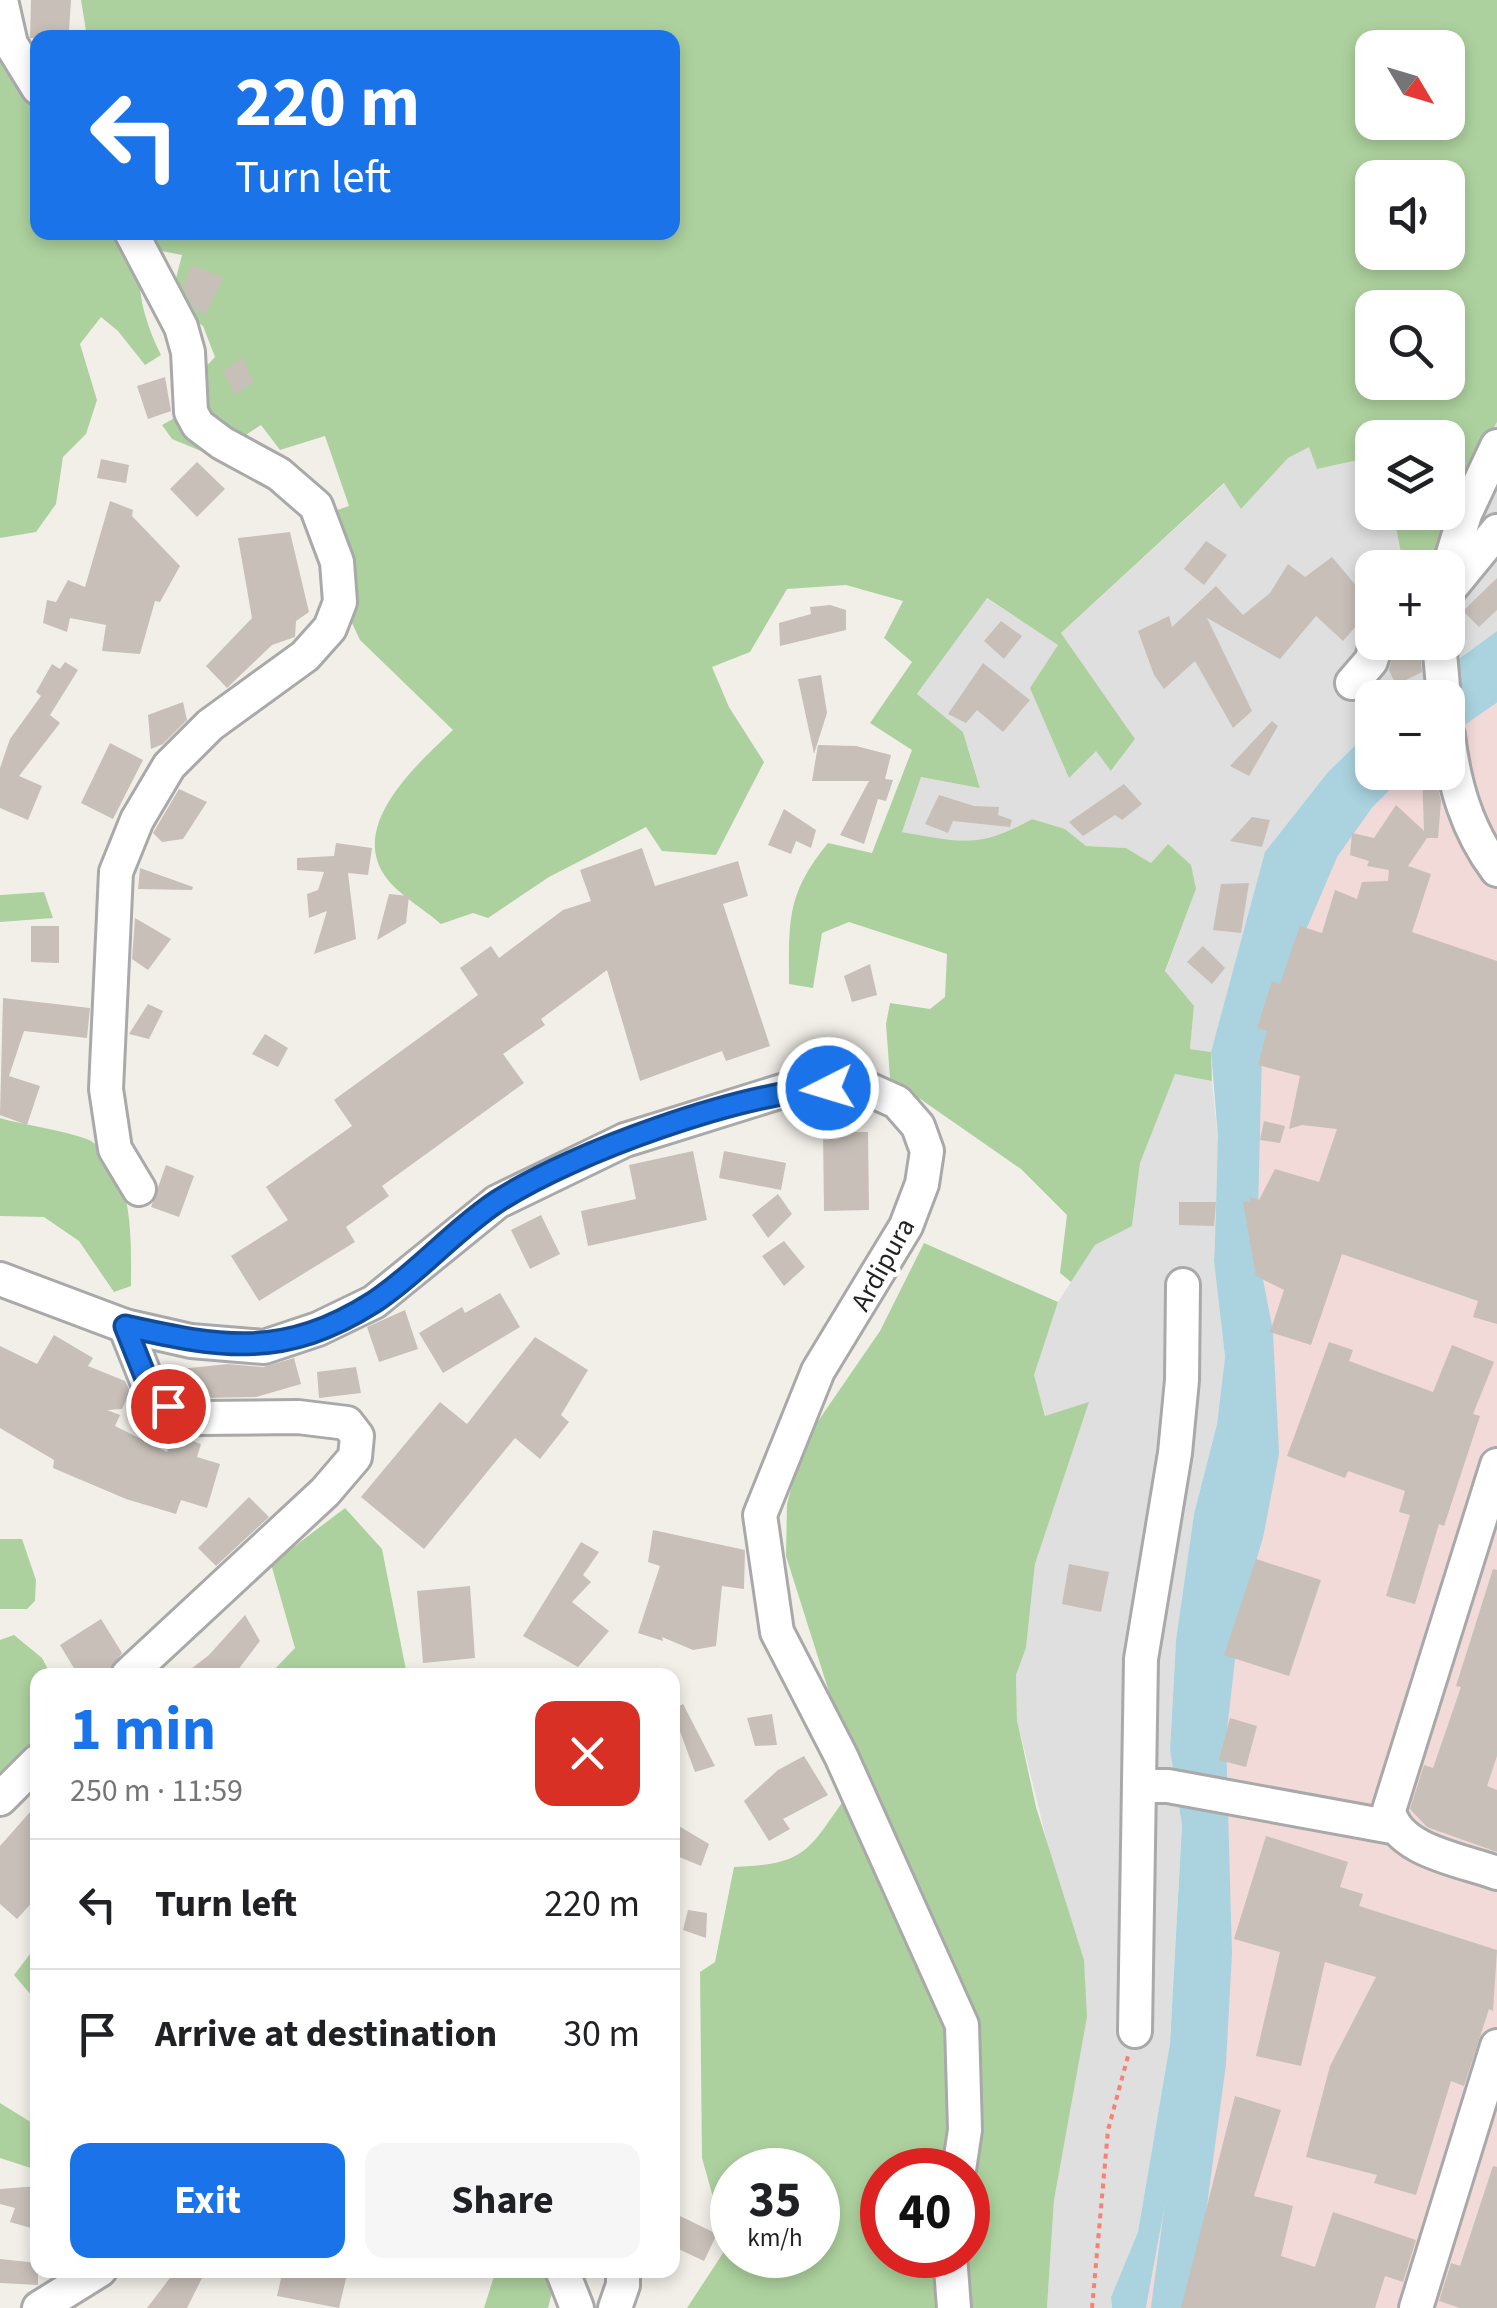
<!DOCTYPE html>
<html lang="en">
<head>
<meta charset="utf-8">
<style>
  :root { --surface:#fff; --page:#f6f6f6; --text:#202124; --muted:#757577; --line:#e0e0e0; --accent:#1a73e8 }
  body { margin:0; font-family:"Source Sans 3",sans-serif; background:var(--page); color:var(--text); height:100vh; display:flex; flex-direction:column; font-size:38px; white-space:nowrap }
  * { box-sizing:border-box; margin:0 }
  p { font-size:32px; color:var(--muted) }
  .icon { flex:none; width:55px; height:55px; fill:none; stroke:currentColor; stroke-width:2; stroke-linecap:round; stroke-linejoin:round }
  .map { position:relative; flex:1; overflow:hidden }
  .sheet { position:absolute; left:30px; top:1668px; width:650px; height:610px; display:flex; flex-direction:column; background:var(--surface); border-radius:20px; box-shadow:0 5px 15px #0003 }
  .sheet>* { flex:none }
  .hud { position:absolute; left:30px; top:30px; width:650px; height:210px; border-radius:20px; box-shadow:0 5px 15px #0003; background:#1a73e8; color:#fff; overflow:hidden }
  .needle { width:65px; rotate:128deg }
  .buttons { position:absolute; left:1355px; top:30px; display:grid; gap:20px }
  .buttons a { display:grid; place-items:center; width:110px; height:110px; border-radius:20px; background:var(--surface); box-shadow:0 5px 15px #0003; font-size:50px }
  .speed { position:absolute; left:710px; top:2148px; display:flex; gap:20px; font-size:50px; font-weight:700; text-align:center }
  .speed>* { display:grid; place-content:center; width:130px; height:130px; border-radius:50%; background:var(--surface); box-shadow:0 5px 15px #0003; line-height:1 }
  .speed small { font-size:25px; font-weight:400 }
  .speed .limit { border:15px solid #d22; background:#fff; color:#111 }
  .pin { position:absolute; display:grid; place-items:center; width:85px; height:85px; color:#fff; margin:-42px; border:5px solid #fff; border-radius:50%; box-shadow:0 2px 10px #0007 }
  .me { position:absolute; width:110px; margin:-55px; rotate:265deg; stroke-linejoin:round; filter:drop-shadow(0 0 8px #0008) }
  .turn { display:flex; align-items:center; gap:35px; height:210px; padding:0 40px; font-size:45px }
  .turn .icon { width:130px; height:130px; stroke-width:2.5 }
  .turn b { display:block; font-size:70px; line-height:85px }
  .round { display:grid; place-items:center; flex:none; width:105px; height:105px; border-radius:20px; background:var(--page) }
  .overview { display:flex; align-items:center; justify-content:space-between; height:170px; padding:0 40px }
  h1 { font-size:60px; font-weight:700; line-height:75px; color:var(--accent) }
  .cta { display:flex; gap:20px; margin-top:auto; padding:20px 40px }
  .cta a { flex:1; height:115px; border-radius:20px; background:var(--accent); color:#fff; font-size:40px; font-weight:700; line-height:115px; text-align:center }
  .cta a+a { background:var(--page); color:var(--text) }
  ul { padding:0; list-style:none }
  li { display:flex; align-items:center; gap:30px; height:130px; padding:0 40px; border-top:2px solid var(--line) }
  li div { flex:1 }
  li b { display:block; font-size:38px }
  li em { font-style:normal }
  .map>svg:first-child { display:block }
  .residential { fill:#e0dfdf }
  .commercial { fill:#f2dad9 }
  .forest { fill:#add19e; fill-rule:evenodd }
  .water { fill:#aad3df }
  .lines { fill:none; stroke-linecap:round; stroke-linejoin:round }
  .river { stroke:#aad3df; stroke-width:42 }
  .building { fill:#c7bfb8 }
  .minor-casing { stroke:#a9a9a9; stroke-width:38 }
  .path { stroke:#fa8072; stroke-width:4; stroke-dasharray:5 5; stroke-linecap:butt }
  .minor { stroke:#fff; stroke-width:32 }
  .route-casing { stroke:#114b97; stroke-width:25 }
  .route { stroke:#1a73e8; stroke-width:18 }
  .labels { text-anchor:middle; stroke-width:9; stroke-linejoin:round; paint-order:stroke }
  .street-label { font-size:28px; fill:#222; stroke:#fff }
</style>
</head>
<body>
<div class="map">
<svg width="1497" height="2308" viewBox="0 0 1497 2308">
  <rect width="100%" height="100%" fill="#f2efe9"/>
  <g class="residential">
    <polygon points="1497,422 1497,631 1405,697 1372,698 1372,729 1328,772 1266,852 1211,1052 1190,1049 1194,1006 1165,972 1196,889 1167,845 1151,863 1126,848 1086,846 1065,829 1032,819 1010,831 967,844 902,832 921,776 980,787 963,732 917,695 986,598 1059,645 1069,777 1096,750 1112,771 1135,739 1061,633 1225,483 1241,508 1288,458 1309,446 1317,469 1372,457 1372,512 1393,513 1397,526 1404,567 1372,568 1372,642 1448,642 1448,568 1436,567 1453,495"/>
    <polygon points="1175,1073 1212,1081 1219,1150 1214,1261 1225,1357 1217,1424 1194,1514 1176,1640 1170,1750 1182,1824 1170,2043 1138,2232 1111,2297 1112,2308 1047,2308 1054,2200 1057,1882 1017,1720 1016,1675 1026,1648 1035,1564 1088,1403 1046,1417 1033,1375 1058,1302 1095,1245 1132,1225 1140,1163"/>
  </g>
  <polygon class="commercial" points="1497,664 1497,2308 1146,2308 1210,1960 1200,1705 1209,1623 1249,1410 1232,1265 1230,1124 1244,995 1273,905 1342,801 1372,772 1448,772 1448,701"/>
  <g class="forest">
    <path d="M 81,0 L 1497,0 L 1497,422 L 1453,495 L 1436,567 L 1404,567 L 1393,513 L 1448,512 L 1448,438 L 1372,438 L 1372,457 L 1317,469 L 1309,447 L 1288,458 L 1241,509 L 1224,483 L 1061,633 L 1135,739 L 1111,771 L 1096,751 L 1069,778 L 1030,688 L 1058,645 L 987,598 L 917,694 L 963,732 L 980,788 L 921,777 L 902,832 C 959,842 979,849 1032,819 L 1065,829 L 1086,846 L 1126,848 L 1151,863 L 1168,844 L 1191,865 L 1196,889 L 1165,971 L 1194,1006 L 1190,1049 L 1211,1052 L 1212,1081 L 1175,1074 L 1140,1163 L 1132,1226 L 1095,1245 L 1071,1282 L 1060,1273 L 1067,1215 L 1021,1169 L 890,1078 L 886,1024 L 890,1003 L 930,1009 L 945,997 L 947,954 L 849,922 L 822,933 L 813,988 L 789,984 C 789,921 786,894 828,843 L 872,853 L 912,750 L 870,723 L 912,662 L 884,638 L 903,601 L 846,585 L 787,589 L 750,652 L 712,667 L 729,707 L 764,762 L 716,855 L 662,851 L 646,827 L 549,877 L 488,918 L 473,913 L 441,924 C 424,909 394,892 383,873 C 351,821 421,761 453,730 L 360,640 L 304,521 L 349,506 L 325,436 L 280,450 L 261,425 L 213,456 L 172,439 L 162,425 L 200,404 L 195,378 L 215,357 L 203,326 L 170,301 L 182,255 L 142,247 C 135,288 143,318 161,355 L 145,365 L 118,331 L 101,317 L 80,344 L 97,400 L 86,434 L 63,457 L 56,504 L 36,532 L 0,538 L 0,60 L 23,90 L 37,84 L 38,232 L 672,232 L 672,38 L 87,37 ZM 1372,48 L 1448,48 L 1448,122 L 1372,122 ZM 1372,178 L 1448,178 L 1448,252 L 1372,252 ZM 1372,308 L 1448,308 L 1448,382 L 1372,382 Z"/>
    <polygon points="44,892 53,918 0,922 0,895"/>
    <path d="M 0,1118 C 20,1124 77,1133 91,1141 C 135,1169 131,1242 131,1286 L 114,1292 L 79,1241 L 44,1217 L 0,1216 Z"/>
    <path d="M 924,1243 L 1058,1302 L 1034,1375 L 1045,1416 L 1089,1402 L 1035,1564 L 1026,1648 L 1016,1675 L 1017,1720 L 1036,1807 L 1084,1960 L 1087,2017 L 1054,2200 L 1047,2308 L 687,2308 L 727,2247 L 702,2158 L 700,1972 L 715,1962 L 734,1867 C 802,1864 806,1855 843,1801 L 799,1709 L 829,1692 L 786,1556 L 787,1504 L 803,1443 L 880,1331 ZM 732,2170 L 818,2170 L 818,2255 L 732,2255 ZM 882,2170 L 968,2170 L 968,2255 L 882,2255 Z"/>
    <polygon points="345,1508 382,1549 407,1675 269,1675 295,1648 271,1564"/>
    <polygon points="0,1539 22,1539 36,1580 35,1601 27,1609 0,1609"/>
    <polygon points="14,1635 42,1658 51,1675 38,1675 37,1752 0,1785 0,1640"/>
    <polygon points="37,1945 37,2002 14,1975"/>
    <polygon points="0,2103 37,2126 37,2170 0,2158"/>
    <polygon points="496,2270 558,2270 548,2308 484,2308"/>
  </g>
  <g class="water">
    <polygon points="1497,631 1497,664 1448,698 1405,698"/>
    <polygon points="1372,729 1372,772 1342,801 1273,905 1244,995 1232,1070 1232,1265 1249,1410 1209,1623 1200,1705 1210,1960 1146,2308 1112,2308 1111,2297 1138,2232 1170,2043 1182,1825 1170,1750 1176,1640 1194,1514 1217,1424 1225,1357 1214,1261 1219,1150 1211,1052 1265,852 1328,772"/>
  </g>
  <g class="lines">
    <g class="river">
      <polyline points="1448,711 1497,677"/>
      <polyline points="1172,2308 1205,2063 1211,1953 1205,1738 1219,1614 1243,1531 1258,1452 1252,1333 1236,1251 1241,1051 1275,949 1319,846 1356,794 1378,772"/>
    </g>
  </g>
  <g class="building">
    <polygon points="31,0 71,0 69,31 62,31 63,38 30,38"/>
    <polygon points="192,265 223,278 205,315 194,308 183,287"/>
    <polygon points="243,358 253,382 235,395 223,371"/>
    <polygon points="165,377 171,411 148,419 137,386"/>
    <polygon points="101,459 129,465 126,483 97,478"/>
    <polygon points="197,462 225,489 197,517 170,489"/>
    <polygon points="110,501 133,510 132,516 180,566 160,602 155,601 140,654 102,651 106,625 70,618 67,632 43,623 47,600 56,602 68,580 85,587"/>
    <polygon points="290,532 309,612 296,621 295,637 272,645 227,688 206,666 252,618 238,538"/>
    <polygon points="1206,541 1227,555 1204,585 1184,569"/>
    <polygon points="1332,557 1363,594 1372,587 1372,608 1343,641 1316,616 1280,659 1207,618 1252,711 1233,728 1195,661 1164,689 1154,675 1138,631 1169,616 1172,627 1216,586 1243,615 1270,593 1288,564 1305,577"/>
    <polygon points="1497,578 1497,610 1479,627 1463,611"/>
    <polygon points="830,605 846,610 846,630 780,646 779,623 811,614 810,607"/>
    <polygon points="1001,621 1022,636 1004,659 984,641"/>
    <polygon points="1419,642 1422,672 1396,685 1389,670 1396,644"/>
    <polygon points="65,662 78,670 50,715 60,723 19,776 42,786 28,820 0,808 0,768 10,739 41,696 36,692 52,664 60,669"/>
    <polygon points="983,663 1030,700 1003,732 977,710 966,723 948,714"/>
    <polygon points="821,675 827,713 814,754 798,679"/>
    <polygon points="183,702 187,720 163,744 151,749 148,715"/>
    <polygon points="1272,721 1278,726 1249,776 1230,766"/>
    <polygon points="110,743 143,760 113,819 81,803"/>
    <polygon points="818,745 856,746 891,755 885,779 893,780 886,801 878,799 864,844 840,835 869,781 812,781"/>
    <polygon points="1422,772 1434,772 1441,801 1438,838 1427,838 1408,866 1431,874 1412,932 1497,961 1497,1324 1473,1317 1478,1301 1342,1254 1311,1345 1270,1332 1284,1290 1256,1276 1243,1202 1249,1202 1250,1197 1259,1200 1275,1169 1319,1182 1337,1129 1302,1125 1289,1129 1300,1076 1258,1065 1267,1031 1257,1028 1272,981 1280,984 1300,926 1322,933 1335,890 1357,899 1362,882 1388,881 1389,870 1367,866 1369,861 1350,855 1352,833 1374,838 1396,805 1424,831"/>
    <polygon points="1124,784 1142,804 1122,820 1115,815 1083,836 1069,822"/>
    <polygon points="179,789 207,802 183,839 162,842 153,833"/>
    <polygon points="939,795 974,806 999,807 998,815 1012,820 1010,827 953,821 948,833 925,824"/>
    <polygon points="784,809 816,830 811,848 796,841 791,854 768,845"/>
    <polygon points="1252,817 1270,820 1262,847 1230,841"/>
    <polygon points="336,843 372,848 368,875 348,873 356,939 314,954 327,911 309,918 307,894 318,890 324,872 297,870 297,858 334,856"/>
    <polygon points="642,848 655,886 738,861 748,896 723,904 770,1046 726,1061 722,1051 640,1081 607,970 541,1019 545,1025 503,1054 524,1083 382,1186 389,1196 346,1227 355,1242 259,1301 231,1256 288,1220 266,1187 352,1126 334,1100 478,995 460,968 491,946 499,958 563,910 591,901 580,870"/>
    <polygon points="140,868 193,887 192,890 138,889"/>
    <polygon points="1249,883 1241,933 1213,930 1221,884"/>
    <polygon points="389,894 409,896 406,923 377,940"/>
    <polygon points="135,918 171,939 148,970 132,959"/>
    <polygon points="31,926 59,926 59,963 31,962"/>
    <polygon points="1203,946 1225,968 1212,984 1187,962"/>
    <polygon points="870,964 877,995 852,1002 844,976"/>
    <polygon points="3,998 90,1008 87,1038 24,1031 9,1076 40,1086 27,1125 0,1115"/>
    <polygon points="148,1004 163,1011 149,1039 129,1034"/>
    <polygon points="265,1034 288,1048 278,1067 252,1054"/>
    <polygon points="1264,1121 1285,1126 1280,1143 1260,1140"/>
    <polygon points="823,1132 868,1132 869,1210 824,1211"/>
    <polygon points="693,1151 707,1220 588,1246 581,1211 636,1199 629,1165"/>
    <polygon points="724,1151 786,1163 781,1190 719,1178"/>
    <polygon points="166,1165 194,1176 179,1217 151,1207"/>
    <polygon points="778,1194 792,1214 768,1238 752,1215"/>
    <polygon points="1179,1202 1216,1202 1214,1226 1179,1225"/>
    <polygon points="541,1215 560,1254 530,1269 511,1230"/>
    <polygon points="784,1241 805,1267 784,1286 762,1256"/>
    <polygon points="500,1293 520,1327 443,1373 419,1333 462,1307 465,1313"/>
    <polygon points="405,1310 418,1349 379,1362 367,1327"/>
    <polygon points="54,1335 93,1358 88,1366 125,1381 130,1391 122,1409 107,1410 120,1415 115,1426 167,1452 173,1434 201,1444 197,1457 220,1464 207,1508 181,1500 176,1514 126,1499 53,1468 54,1460 0,1428 0,1346 37,1364"/>
    <polygon points="535,1337 588,1370 561,1415 569,1422 540,1459 515,1438 424,1549 361,1497 440,1402 467,1424"/>
    <polygon points="1329,1342 1353,1350 1349,1361 1433,1392 1452,1345 1494,1362 1473,1414 1480,1416 1444,1526 1439,1524 1415,1604 1386,1596 1410,1515 1399,1512 1405,1491 1348,1471 1345,1478 1287,1456"/>
    <polygon points="294,1358 301,1384 256,1397 203,1398 183,1390 180,1369 228,1364 263,1367"/>
    <polygon points="356,1367 361,1393 319,1398 317,1372"/>
    <polygon points="249,1497 269,1517 216,1566 198,1548"/>
    <polygon points="653,1530 745,1550 744,1589 722,1586 716,1646 693,1650 662,1637 663,1641 638,1633 660,1566 648,1562"/>
    <polygon points="581,1542 599,1552 583,1575 591,1582 572,1602 609,1631 578,1667 523,1636"/>
    <polygon points="1256,1559 1321,1580 1289,1676 1224,1655"/>
    <polygon points="1069,1564 1109,1572 1101,1612 1062,1604"/>
    <polygon points="1493,1569 1497,1570 1497,1756 1487,1786 1497,1790 1497,1852 1427,1827 1410,1809 1424,1765 1433,1768 1461,1687 1456,1686"/>
    <polygon points="470,1586 475,1658 423,1663 417,1591"/>
    <polygon points="245,1615 260,1641 234,1675 183,1675 209,1655"/>
    <polygon points="101,1619 122,1653 108,1675 78,1675 60,1645"/>
    <polygon points="683,1704 715,1766 695,1772 672,1710"/>
    <polygon points="772,1714 777,1745 755,1746 747,1718"/>
    <polygon points="1230,1718 1257,1726 1246,1767 1219,1760"/>
    <polygon points="804,1756 828,1795 783,1819 790,1829 769,1841 744,1801 778,1770"/>
    <polygon points="38,1803 38,1896 17,1919 0,1904 0,1846"/>
    <polygon points="672,1822 709,1844 701,1866 672,1854"/>
    <polygon points="1266,1836 1348,1862 1340,1887 1363,1894 1359,1906 1497,1950 1493,2011 1489,2009 1464,2086 1451,2081 1416,2195 1374,2183 1377,2175 1306,2157 1330,2066 1376,1977 1325,1962 1301,2066 1256,2056 1280,1952 1234,1939"/>
    <polygon points="688,1910 707,1913 706,1938 683,1930"/>
    <polygon points="1235,2096 1281,2110 1254,2196 1293,2206 1281,2256 1315,2267 1333,2212 1416,2240 1403,2282 1385,2276 1375,2308 1181,2308"/>
    <polygon points="1493,2166 1497,2167 1497,2308 1460,2308 1439,2301 1451,2263 1460,2266"/>
    <polygon points="38,2186 38,2230 10,2222 15,2208 0,2204 0,2189"/>
    <polygon points="680,2216 717,2234 704,2261 672,2246 672,2230"/>
    <polygon points="0,2259 38,2263 38,2285 0,2283"/>
    <polygon points="176,2270 206,2270 187,2308 147,2308"/>
    <polygon points="283,2270 348,2270 339,2308 277,2296"/>
  </g>
  <g class="lines">
    <g class="minor-casing">
      <g id="minor">
        <polyline points="1,0 11,44 38,88"/>
        <polyline points="131,232 181,327 188,352 191,412 198,425 222,443 279,474 316,506 337,562 340,602 330,628 305,656 210,725 169,766 137,820 116,872 106,1089 115,1149 139,1189"/>
        <polyline points="1448,570 1465,514 1497,446"/>
        <polyline points="1448,591 1497,531"/>
        <polyline points="1439,642 1444,698"/>
        <polyline points="1352,683 1371,661 1377,642"/>
        <path d="M 1448,735 C 1454,785 1467,830 1497,870"/>
        <polyline points="0,1279 125,1326 191,1341 264,1347 318,1329 374,1302 497,1202 625,1140 782,1091 866,1088 897,1102 918,1126 927,1151 922,1184 906,1226 818,1371 760,1515 777,1632 841,1756 962,2025 965,2130 959,2170"/>
        <polyline points="125,1326 149,1386 168,1406 199,1418 298,1417 347,1423 357,1436 355,1457 325,1492 128,1675"/>
        <path d="M 1497,1465 L 1389,1810 C 1396,1851 1462,1860 1497,1873"/>
        <polyline points="1139,1786 1168,1786 1392,1827"/>
        <polyline points="0,1799 38,1761"/>
        <polyline points="1135,2031 1141,1659 1175,1453 1182,1380 1183,1285"/>
        <polyline points="950,2255 954,2308"/>
        <polyline points="562,2270 577,2308"/>
        <polyline points="39,2308 100,2270"/>
        <polyline points="615,2308 623,2285 623,2270"/>
        <polyline points="1416,2308 1497,2046"/>
      </g>
    </g>
    <polyline class="path" points="1092,2308 1108,2130 1128,2056"/>
    <use href="#minor" class="minor"/>
  </g>
  <g class="lines">
    <g class="route-casing">
      <path id="route" d="M 168,1406 L 149,1386 L 125,1326 C 223,1348 284,1359 374,1302 C 418,1273 454,1230 498,1201 C 576,1151 737,1094 828,1088"/>
    </g>
    <use href="#route" class="route"/>
  </g>
  <g class="labels">
    <g class="street-label">
      <text transform="translate(882 1264) rotate(-61)" y="10">Ardipura</text>
    </g>
  </g>
</svg>
<div class="buttons">
<a><svg class="needle" viewBox="-14 -14 28 28"><path d="M0-13l5 13h-10z" fill="#e53935"/><path d="M0 13l5-13h-10z" fill="#757577"/></svg></a>
<a><svg class="icon" aria-label="sound" viewBox="0 0 24 24"><path d="M4 9h4l5-4v14l-5-4H4zM17 9q2 3 0 6"/></svg></a>
<a><svg class="icon" aria-label="search" viewBox="0 0 24 24"><circle cx="10" cy="10" r="6"/><path d="M15 15l6 6"/></svg></a>
<a><svg class="icon" aria-label="layers" viewBox="0 0 24 24"><path d="M12 4l9 5-9 5-9-5zM3 14l9 5 9-5"/></svg></a>
<a>+</a>
<a>−</a>
</div>
<div class="speed"><div>35<small>km/h</small></div><div class="limit">40</div></div>
<div class="pin" style="left:168px;top:1406px;background:#d93025"><svg class="icon" aria-label="arrive" viewBox="0 0 24 24"><path d="M6 21V4h12l-3 4 3 4H6"/></svg></div>
<svg class="me" style="left:828px;top:1088px" viewBox="-20 -20 40 40"><circle r="17" fill="#1a73e8" stroke="#fff" stroke-width="3"/><path d="M0-11L8 9 0 5-8 9z" fill="#fff"/></svg>
<div class="hud">
<div class="turn"><svg class="icon" aria-label="left" viewBox="0 0 24 24"><path d="M17 20v-9H6M10 6l-5 5 5 5"/></svg><div><b>220 m</b>Turn left</div></div>
</div>
<section class="sheet">
<div class="overview"><div><h1>1 min</h1><p>250 m · 11:59</p></div><a class="round" style="background:#d93025;color:#fff"><svg class="icon" aria-label="close" viewBox="0 0 24 24"><path d="M6 6l12 12M18 6L6 18"/></svg></a></div>
<ul>
<li><svg class="icon" aria-label="left" viewBox="0 0 24 24"><path d="M17 20v-9H6M10 6l-5 5 5 5"/></svg><div><b>Turn left</b></div><em>220 m</em></li>
<li><svg class="icon" aria-label="arrive" viewBox="0 0 24 24"><path d="M6 21V4h12l-3 4 3 4H6"/></svg><div><b>Arrive at destination</b></div><em>30 m</em></li>
</ul>
<div class="cta"><a>Exit</a><a>Share</a></div>
</section>
</div>
</body>
</html>
